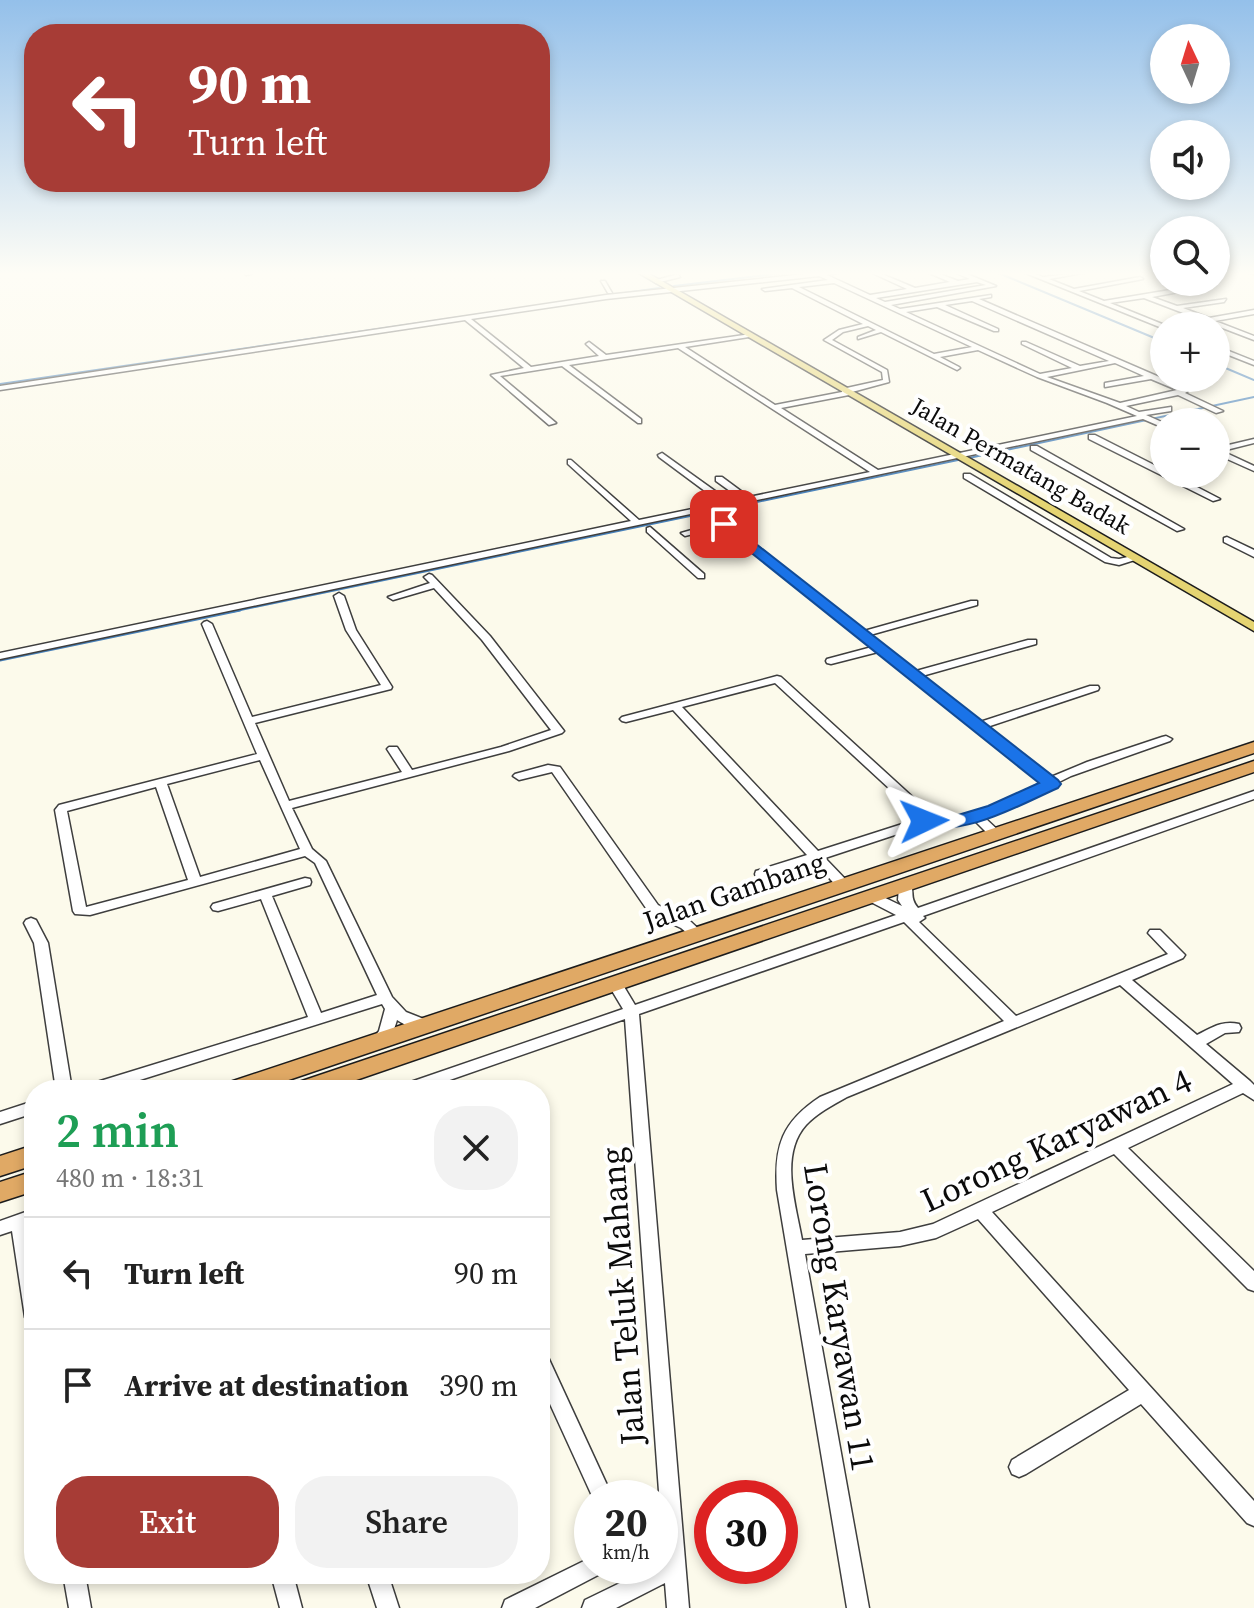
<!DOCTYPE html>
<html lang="en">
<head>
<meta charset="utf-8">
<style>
  :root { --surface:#fff; --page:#f2f2f2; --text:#222; --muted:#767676; --line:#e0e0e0; --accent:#a73c36 }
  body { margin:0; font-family:"Source Serif 4",serif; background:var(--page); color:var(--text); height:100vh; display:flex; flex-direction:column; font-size:30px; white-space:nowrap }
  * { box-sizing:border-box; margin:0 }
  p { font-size:26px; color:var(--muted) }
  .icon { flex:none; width:44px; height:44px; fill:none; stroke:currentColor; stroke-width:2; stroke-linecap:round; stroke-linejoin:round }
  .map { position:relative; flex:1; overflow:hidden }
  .details { position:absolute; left:24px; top:1080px; width:526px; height:504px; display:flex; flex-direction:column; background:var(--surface); border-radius:32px; box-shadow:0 4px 12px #0003 }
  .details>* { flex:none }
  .hud { position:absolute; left:24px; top:24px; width:526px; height:168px; border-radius:32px; box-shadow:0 4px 12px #0003; background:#a73c36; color:#fff; overflow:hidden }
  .needle { width:52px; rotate:356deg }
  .controls { position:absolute; left:1150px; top:24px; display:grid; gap:16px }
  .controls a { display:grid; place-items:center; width:80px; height:80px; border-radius:50%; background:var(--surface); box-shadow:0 4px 12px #0003; font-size:40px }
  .speed { position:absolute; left:574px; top:1480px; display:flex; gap:16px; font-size:40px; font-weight:700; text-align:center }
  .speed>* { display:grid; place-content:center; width:104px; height:104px; border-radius:50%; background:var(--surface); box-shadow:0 4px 12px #0003; line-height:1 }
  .speed small { font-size:20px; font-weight:400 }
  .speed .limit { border:12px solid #d22; background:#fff; color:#111 }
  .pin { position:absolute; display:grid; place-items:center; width:68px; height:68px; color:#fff; margin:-34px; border-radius:16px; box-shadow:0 4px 12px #0006 }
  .me { position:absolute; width:88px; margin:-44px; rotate:88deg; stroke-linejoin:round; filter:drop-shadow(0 0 6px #0008) }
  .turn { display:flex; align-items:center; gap:28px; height:168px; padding:0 32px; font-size:36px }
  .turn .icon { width:104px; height:104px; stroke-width:2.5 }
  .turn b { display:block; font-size:56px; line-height:68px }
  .round { display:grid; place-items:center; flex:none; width:84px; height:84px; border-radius:32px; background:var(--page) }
  .headline { display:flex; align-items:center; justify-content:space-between; height:136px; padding:0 32px }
  h1 { font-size:48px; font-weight:600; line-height:60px; color:#1e9e55 }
  .button { display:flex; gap:16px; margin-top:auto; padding:16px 32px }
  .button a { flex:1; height:92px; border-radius:32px; background:var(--accent); color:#fff; font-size:32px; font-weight:600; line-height:92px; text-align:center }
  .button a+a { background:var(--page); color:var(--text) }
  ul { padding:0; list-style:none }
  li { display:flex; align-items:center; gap:24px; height:112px; padding:0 32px; border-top:2px solid var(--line) }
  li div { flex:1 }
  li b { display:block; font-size:30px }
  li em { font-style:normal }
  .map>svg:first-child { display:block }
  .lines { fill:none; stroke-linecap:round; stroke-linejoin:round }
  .stream-far1 { stroke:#4881ba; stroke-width:2 }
  .stream { stroke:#4881ba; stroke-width:3 }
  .minor-casing { stroke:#3e3e3e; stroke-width:3 }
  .major-casing { stroke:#1c1c1c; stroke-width:3 }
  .highway-casing { stroke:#1c1c1c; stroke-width:3 }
  .minor { fill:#fff; fill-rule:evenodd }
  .major { fill:#e5d472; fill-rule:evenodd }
  .highway { fill:#e0a965; fill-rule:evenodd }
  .route { fill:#1a73e8; stroke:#114b97; stroke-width:2 }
  .labels { text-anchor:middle; stroke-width:8; stroke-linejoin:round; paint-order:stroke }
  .far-street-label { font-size:24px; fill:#0b0b0b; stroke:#fff }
  .street-label { font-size:28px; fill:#0b0b0b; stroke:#fff }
  .near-street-label { font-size:34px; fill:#0b0b0b; stroke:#fff }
</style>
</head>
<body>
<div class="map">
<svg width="1254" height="1608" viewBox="0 0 1254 1608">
  <rect width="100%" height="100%" fill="#fcfaeb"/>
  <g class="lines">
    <g class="stream-far1">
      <polyline points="996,272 1164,342"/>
      <polyline points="674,286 790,272"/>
      <polyline points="1216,364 1254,380"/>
      <polyline points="0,384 659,288"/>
      <polyline points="969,458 1254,397"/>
      <polyline points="231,612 958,460"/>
    </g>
    <polyline class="stream" points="0,660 240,610"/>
    <g class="minor-casing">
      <g id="minor">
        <polygon points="244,272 250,272 251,274 246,275"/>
        <path d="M 825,272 L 842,272 L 827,275 L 870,295 L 907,289 L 870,272 L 877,272 L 915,288 L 950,282 L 927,272 L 934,272 L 958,281 L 970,279 L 954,272 L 962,272 L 996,286 L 891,305 L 900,309 L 991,295 L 991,297 L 979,299 L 1187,389 L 1188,391 L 1185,393 L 1223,411 L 1216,413 L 1178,395 L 1126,406 L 1139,412 L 1171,407 L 1171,411 L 1146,415 L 1164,423 L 1164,428 L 1143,419 L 0,659 L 0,653 L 631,521 L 568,464 L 568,460 L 571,460 L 639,520 L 721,503 L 659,457 L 658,455 L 662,453 L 729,501 L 741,499 L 716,481 L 716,477 L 722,477 L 749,497 L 870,472 L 678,348 L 569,365 L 641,419 L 641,423 L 638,423 L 562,366 L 500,376 L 556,423 L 549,425 L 491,375 L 524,368 L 465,320 L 0,390 L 0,386 L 606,295 ZM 819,276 L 828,280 L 762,289 L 765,291 L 792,288 L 863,324 L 839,330 L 824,340 L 882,372 L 883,380 L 842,389 L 842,392 L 775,405 L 685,347 L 749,337 L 751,336 L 751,334 L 606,355 L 589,342 L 586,344 L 587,345 L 599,356 L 531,367 L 471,319 L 606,299 ZM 977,282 L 986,285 L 885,302 L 876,298 ZM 834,283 L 972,347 L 934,354 L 799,287 ZM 972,301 L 1109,361 L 1080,366 L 1026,342 L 1022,342 L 1022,344 L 1072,368 L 1040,374 L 906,312 L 937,307 L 994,331 L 998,331 L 998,329 L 945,305 ZM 868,326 L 876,330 L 858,337 L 858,339 L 881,332 L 957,370 L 960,368 L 959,367 L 940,357 L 978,350 L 1037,377 L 1107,403 L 1137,416 L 878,470 L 781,408 L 849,395 L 852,395 L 852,392 L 889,382 L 887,370 L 832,340 L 843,332 ZM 1115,363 L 1144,376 L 1105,383 L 1105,387 L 1151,379 L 1177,390 L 1120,403 L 1047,377 Z"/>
        <polygon points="1023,272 1030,272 1043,277 1088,272 1049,279 1074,289 1140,277 1143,279 1079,291 1104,301 1182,288 1184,291 1152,297 1177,306 1226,299 1224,302 1183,308 1209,318 1254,310 1254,314 1215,321 1254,336 1254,340 1144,298 1110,303 1167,326 1164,326 1164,329 1162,328"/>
        <polygon points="1248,272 1254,272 1254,274 1249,273"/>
        <polygon points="678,274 680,277 656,283 653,281"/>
        <polygon points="601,281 605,281 612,293 608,293"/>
        <polygon points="1216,346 1254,361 1254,365 1216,350"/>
        <polygon points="1089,435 1095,435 1164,470 1164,474 1172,474 1220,499 1213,501 1089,439"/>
        <polygon points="1254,439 1254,443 1222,451 1254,466 1254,471 1216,454 1216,448"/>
        <polygon points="1031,446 1037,446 1184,529 1177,531 1031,450"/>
        <polygon points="964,474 970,474 1111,558 1119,559 1136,555 1141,558 1119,565 1105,562 964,478"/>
        <path d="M 714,514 L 727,522 L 864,631 L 971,601 L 977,601 L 977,605 L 870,635 L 916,671 L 1028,640 L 1036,640 L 1036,644 L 922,676 L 980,722 L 1090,686 L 1098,686 L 1099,688 L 1098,690 L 987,727 L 1051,777 L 1087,762 L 1162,737 L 1166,736 L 1172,739 L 1170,741 L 1071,776 L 1057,783 L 1056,786 L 1050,787 L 985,818 L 1000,832 L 1002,835 L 1000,838 L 992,838 L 975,821 L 941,827 L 925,825 L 825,858 L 849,883 L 850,886 L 849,889 L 839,889 L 814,861 L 766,877 L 756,877 L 755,874 L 756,871 L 807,855 L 673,710 L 626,722 L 622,721 L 620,719 L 622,717 L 777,676 L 781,677 L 928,811 L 930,818 C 969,825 1008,800 1042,782 L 878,652 L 831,664 L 827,663 L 826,661 L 827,659 L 872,647 L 721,527 L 685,536 L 681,533 L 716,523 L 710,517 ZM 775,683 L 918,815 L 918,819 L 818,851 L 682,707 Z"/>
        <polygon points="650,527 704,574 704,578 698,578 647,532 647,528"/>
        <polygon points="1227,537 1254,550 1254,557 1224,542 1224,538"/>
        <path d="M 429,574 L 432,575 L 490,636 L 564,731 L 562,733 L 509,751 L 292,808 L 312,849 L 326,861 L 392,997 L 406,1012 L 429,1021 L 431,1025 L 429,1029 C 419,1032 406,1026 397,1020 C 393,1033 388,1050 372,1046 L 370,1042 L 379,1031 L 385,1009 L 382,1004 L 108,1090 L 81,1090 L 84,1086 L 308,1017 L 261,899 L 218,911 L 213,910 L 211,907 L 213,904 L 305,878 L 310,879 L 311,882 L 310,885 L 272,896 L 321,1013 L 377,995 L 315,863 L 305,856 L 90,915 L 75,914 L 73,911 L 55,810 L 59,805 L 257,754 L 202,624 L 204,622 L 207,621 L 212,624 L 252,717 L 381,685 L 346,630 L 334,596 L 339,593 L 344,596 L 356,630 L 392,687 L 391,689 L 255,723 L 289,801 L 402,772 L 387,749 L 389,747 L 397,747 L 412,770 L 501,747 L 551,730 L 482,640 L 434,588 L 393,600 L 388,597 L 430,583 L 424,577 ZM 260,760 L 300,849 L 200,877 L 167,784 ZM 156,787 L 188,880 L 86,907 L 67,811 Z"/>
        <polygon points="548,765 560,767 658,905 690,921 705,935 703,938 693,938 681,928 659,918 648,911 552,772 519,780 513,776 515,774"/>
        <path d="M 1254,791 L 1254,799 L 923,916 L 925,918 L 919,922 L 1016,1016 L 1168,954 L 1148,933 L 1150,930 L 1160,930 L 1185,955 L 1183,958 L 1132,980 L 1197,1035 C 1211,1028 1222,1020 1239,1024 L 1241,1028 L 1239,1032 L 1225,1033 L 1206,1044 L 1250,1081 L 1254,1085 L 1254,1100 L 1243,1093 L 1128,1148 L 1254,1271 L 1254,1291 L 1248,1289 L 1114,1154 L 992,1212 L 1254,1501 L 1254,1526 L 1247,1523 L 1141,1404 L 1026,1474 L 1019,1477 L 1012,1474 L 1009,1467 L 1012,1460 L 1129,1390 L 978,1219 L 936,1238 L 900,1246 L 805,1254 L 869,1608 L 847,1608 L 777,1190 C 774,1146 782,1122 820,1097 L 1004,1021 L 904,922 L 639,1014 L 689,1608 L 667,1608 L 665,1583 L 616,1608 L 582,1608 L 585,1600 L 655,1566 L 660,1566 L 660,1563 L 664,1561 L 625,1019 L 421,1090 L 396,1090 L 399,1086 L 623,1009 L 608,984 L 610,980 L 620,980 L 635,1005 L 896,915 L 867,900 L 865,897 L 867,894 L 877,894 L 902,906 L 898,900 L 899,886 L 905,882 L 910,883 C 915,892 909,897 918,908 ZM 1120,985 L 1233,1084 L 933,1224 L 900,1232 L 802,1240 C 796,1205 779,1155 806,1125 C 817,1113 833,1105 847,1097 Z"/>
        <polygon points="31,918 36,920 48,943 72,1090 56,1090 34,943 24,923 26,920"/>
        <polygon points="34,1101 34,1113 0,1124 0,1112"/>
        <polygon points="34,1209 34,1223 28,1225 34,1261 34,1325 28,1323 25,1317 12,1231 0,1235 0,1221"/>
        <polygon points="540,1352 547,1355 613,1498 593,1498 540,1382"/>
        <polygon points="592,1557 592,1566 605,1566 602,1573 535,1608 502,1608 505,1600"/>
        <polygon points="63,1574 85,1574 91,1608 69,1608"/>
        <polygon points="271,1574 293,1574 302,1608 280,1608"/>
        <polygon points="366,1574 388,1574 399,1608 377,1608"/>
      </g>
    </g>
    <g class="major-casing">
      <polygon id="major" points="637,272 646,272 1254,622 1254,631"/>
    </g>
    <g class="highway-casing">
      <g id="highway">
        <polygon points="1254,742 1254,753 259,1090 220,1090 224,1084"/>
        <polygon points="1254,761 1254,772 327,1090 289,1090 293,1084"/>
        <polygon points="34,1145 34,1165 0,1176 0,1156"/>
        <polygon points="34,1171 34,1191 0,1202 0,1182"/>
      </g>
    </g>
    <use href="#minor" class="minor"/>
    <use href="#major" class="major"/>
    <use href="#highway" class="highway"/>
  </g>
  <linearGradient id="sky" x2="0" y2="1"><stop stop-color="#94c0ea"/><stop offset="0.55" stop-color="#fefdf6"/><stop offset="1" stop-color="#fefdf6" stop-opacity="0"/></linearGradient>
  <rect width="1254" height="497" fill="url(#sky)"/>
  <path class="route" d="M 719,522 L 728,522 L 1058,780 L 1061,784 L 1058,788 C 1015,807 966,837 918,825 L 915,821 L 918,817 L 948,818 L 988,806 L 1039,783 L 719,527 Z"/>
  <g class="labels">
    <g class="far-street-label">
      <text transform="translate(1021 466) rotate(30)" y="8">Jalan Permatang Badak</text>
    </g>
    <g class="street-label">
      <text transform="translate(734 891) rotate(-19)" y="10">Jalan Gambang</text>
    </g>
    <g class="near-street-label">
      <text transform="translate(1056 1140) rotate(-25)" y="12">Lorong Karyawan 4</text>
      <text transform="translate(622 1296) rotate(-94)" y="12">Jalan Teluk Mahang</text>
      <text transform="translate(840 1317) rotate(81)" y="12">Lorong Karyawan 11</text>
    </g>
  </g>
</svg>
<div class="controls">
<a><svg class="needle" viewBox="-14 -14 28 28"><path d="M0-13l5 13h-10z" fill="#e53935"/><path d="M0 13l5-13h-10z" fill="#767676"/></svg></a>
<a><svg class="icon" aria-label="sound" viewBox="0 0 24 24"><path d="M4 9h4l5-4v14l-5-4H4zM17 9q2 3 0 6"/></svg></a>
<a><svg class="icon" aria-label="search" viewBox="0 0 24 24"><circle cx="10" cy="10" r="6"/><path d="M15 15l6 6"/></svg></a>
<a>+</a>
<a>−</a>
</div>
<div class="speed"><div>20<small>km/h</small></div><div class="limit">30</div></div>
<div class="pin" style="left:724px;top:524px;background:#d93025"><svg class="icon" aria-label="arrive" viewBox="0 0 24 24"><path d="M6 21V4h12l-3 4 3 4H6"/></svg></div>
<svg class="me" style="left:924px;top:821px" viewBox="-20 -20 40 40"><path d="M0-17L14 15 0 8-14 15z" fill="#1a73e8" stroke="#fff" stroke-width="4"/></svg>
<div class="hud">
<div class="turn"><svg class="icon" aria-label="left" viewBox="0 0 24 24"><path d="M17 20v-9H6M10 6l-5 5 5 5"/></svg><div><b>90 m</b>Turn left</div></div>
</div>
<section class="details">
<div class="headline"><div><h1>2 min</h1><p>480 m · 18:31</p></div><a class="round"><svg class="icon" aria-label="close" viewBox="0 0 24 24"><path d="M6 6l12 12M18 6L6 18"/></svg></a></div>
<ul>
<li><svg class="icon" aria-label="left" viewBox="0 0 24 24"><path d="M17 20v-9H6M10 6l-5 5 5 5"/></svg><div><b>Turn left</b></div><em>90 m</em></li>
<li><svg class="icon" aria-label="arrive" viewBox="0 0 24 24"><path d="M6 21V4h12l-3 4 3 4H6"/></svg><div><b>Arrive at destination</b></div><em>390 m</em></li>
</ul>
<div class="button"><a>Exit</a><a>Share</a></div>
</section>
</div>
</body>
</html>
